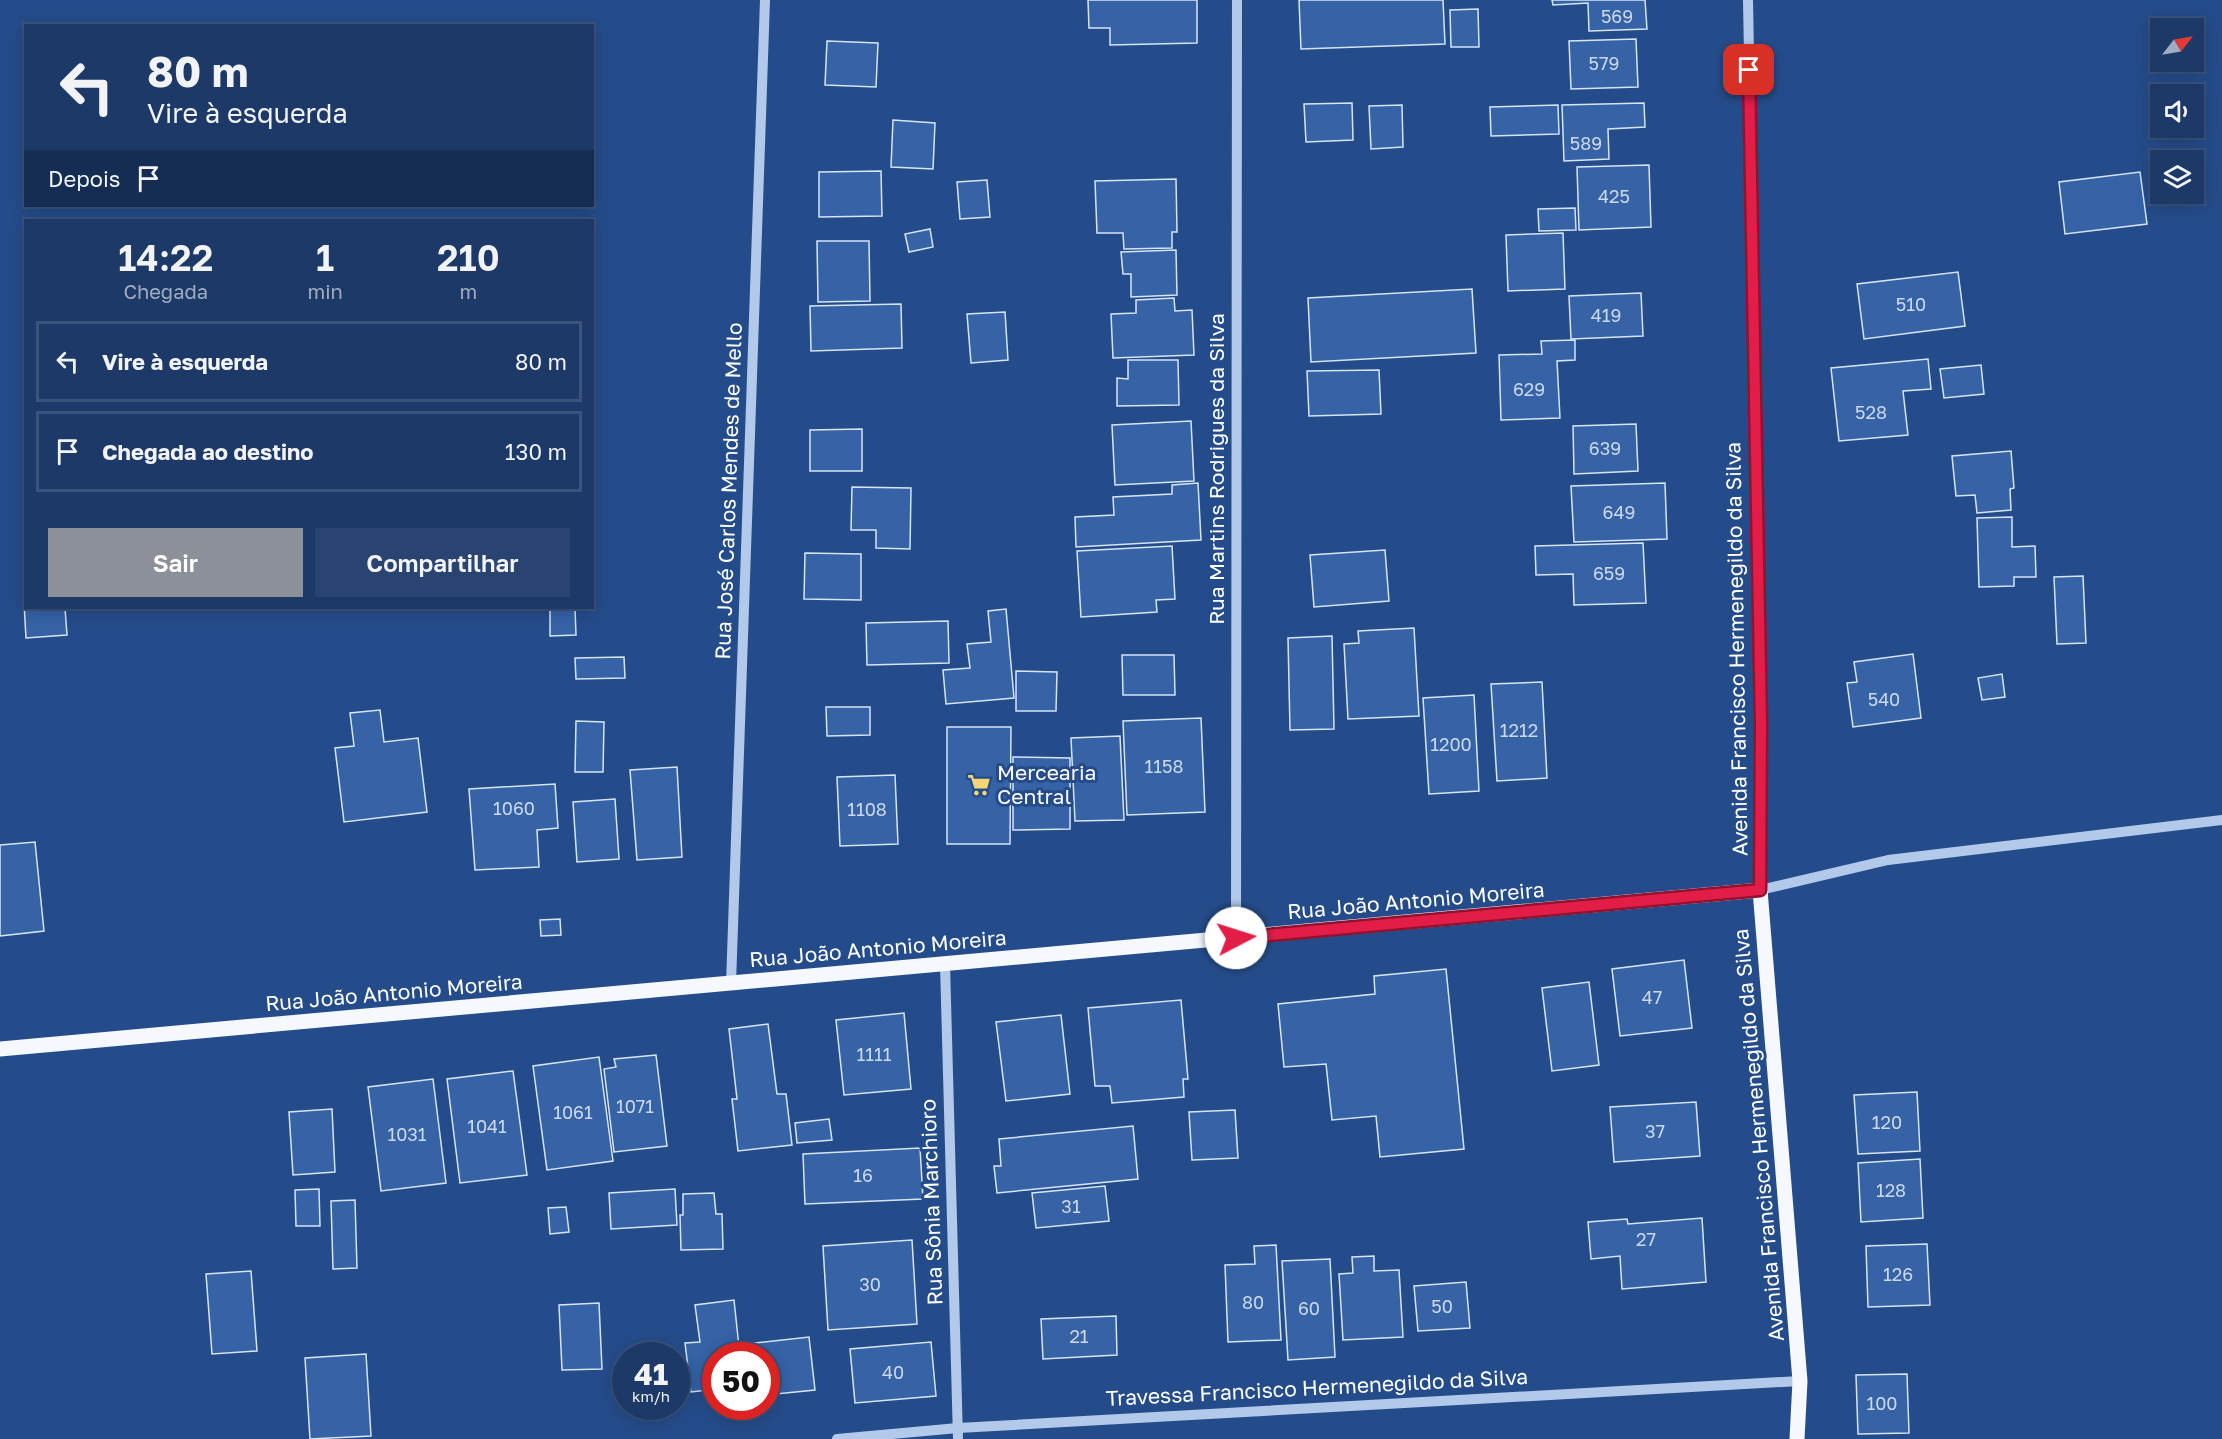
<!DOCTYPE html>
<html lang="pt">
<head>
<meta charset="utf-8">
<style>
  :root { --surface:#1c3968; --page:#294471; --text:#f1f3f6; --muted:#a0acc0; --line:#3a537c; --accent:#8c9099 }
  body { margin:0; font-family:"Golos Text",sans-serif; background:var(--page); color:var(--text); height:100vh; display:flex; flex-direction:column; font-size:22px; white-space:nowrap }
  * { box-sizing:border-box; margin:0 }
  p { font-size:20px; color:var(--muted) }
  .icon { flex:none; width:33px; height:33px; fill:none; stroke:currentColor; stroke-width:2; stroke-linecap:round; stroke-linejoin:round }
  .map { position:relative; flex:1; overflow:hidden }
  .details { position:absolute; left:24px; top:219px; width:570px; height:390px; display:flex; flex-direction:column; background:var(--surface); border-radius:0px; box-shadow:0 3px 15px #0003,0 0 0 2px var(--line) }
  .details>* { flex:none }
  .banner { position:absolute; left:24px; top:24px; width:570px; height:183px; border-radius:0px; box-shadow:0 3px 15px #0003,0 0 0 2px var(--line); background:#1c3968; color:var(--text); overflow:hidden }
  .needle { width:39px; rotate:59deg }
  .fabs { position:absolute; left:2150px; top:18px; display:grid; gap:12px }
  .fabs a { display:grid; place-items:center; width:54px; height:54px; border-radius:0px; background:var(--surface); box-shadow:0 3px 15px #0003,0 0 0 2px var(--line); font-size:30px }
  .speed { position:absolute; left:612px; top:1342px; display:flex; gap:12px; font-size:30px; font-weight:700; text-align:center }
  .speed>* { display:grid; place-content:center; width:78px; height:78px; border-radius:50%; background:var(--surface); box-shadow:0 3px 15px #0003,0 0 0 2px var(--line); line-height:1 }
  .speed small { font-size:15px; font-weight:400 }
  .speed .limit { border:9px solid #d22; background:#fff; color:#111 }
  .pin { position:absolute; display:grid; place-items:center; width:51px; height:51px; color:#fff; margin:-26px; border-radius:12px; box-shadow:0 3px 9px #0006 }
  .me { position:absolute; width:66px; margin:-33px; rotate:85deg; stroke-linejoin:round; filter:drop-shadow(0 0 4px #0008) }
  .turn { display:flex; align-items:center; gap:21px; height:126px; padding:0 24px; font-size:27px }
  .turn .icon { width:78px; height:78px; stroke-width:2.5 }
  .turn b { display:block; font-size:42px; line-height:51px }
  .then { display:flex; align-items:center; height:57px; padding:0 24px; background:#0003; gap:12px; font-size:22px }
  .eta { display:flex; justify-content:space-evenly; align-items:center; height:102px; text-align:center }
  .eta b { font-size:36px; font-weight:600; line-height:42px }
  .primary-button { display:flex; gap:12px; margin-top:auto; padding:12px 24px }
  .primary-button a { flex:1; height:69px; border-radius:0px; background:var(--accent); color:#fff; font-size:24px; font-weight:600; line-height:69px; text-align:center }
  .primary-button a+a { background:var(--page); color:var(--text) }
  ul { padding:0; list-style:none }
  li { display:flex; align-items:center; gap:18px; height:81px; margin:0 12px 9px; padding:0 12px; border:3px solid var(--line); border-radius:0px }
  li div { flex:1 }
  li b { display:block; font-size:22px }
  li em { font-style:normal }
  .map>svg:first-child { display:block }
  .building { fill:#3563a6; stroke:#d6e4f7; stroke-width:1.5 }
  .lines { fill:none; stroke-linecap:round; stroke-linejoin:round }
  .minor { stroke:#b2c9ea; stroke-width:10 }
  .major { stroke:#f5f8fe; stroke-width:15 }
  .route-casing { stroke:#92132f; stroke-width:15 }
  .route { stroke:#e11d48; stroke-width:10 }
  .labels { text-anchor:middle; stroke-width:6; stroke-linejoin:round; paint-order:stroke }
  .number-label { font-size:18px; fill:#ccd8e9 }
  .street-label { font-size:21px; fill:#fff; stroke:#254c8a }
  .poi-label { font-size:21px; fill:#fff; stroke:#254c8a; text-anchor:start }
</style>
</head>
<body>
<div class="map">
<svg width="2222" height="1439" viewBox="0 0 2222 1439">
  <rect width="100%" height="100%" fill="#254c8a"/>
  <g class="building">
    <polygon points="1088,0 1197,0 1197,43 1110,45 1110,28 1089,28"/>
    <polygon points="1299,0 1443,0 1445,44 1301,49"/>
    <polygon points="1552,0 1645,0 1647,29 1589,31 1588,3 1553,5"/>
    <polygon points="1478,9 1479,47 1451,47 1450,10"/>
    <polygon points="1636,39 1638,87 1571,89 1569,41"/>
    <polygon points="827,41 878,43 876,87 825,85"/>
    <polygon points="1352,103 1353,140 1306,142 1304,104"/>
    <polygon points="1644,103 1645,127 1608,129 1609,159 1564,161 1562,105"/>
    <polygon points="1402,105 1403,147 1371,149 1369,106"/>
    <polygon points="1558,105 1559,134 1491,136 1490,107"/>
    <polygon points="893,120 935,123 933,169 891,167"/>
    <polygon points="1649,165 1651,227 1579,230 1577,167"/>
    <polygon points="881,171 882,216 819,217 819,172"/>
    <polygon points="2140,172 2147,224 2065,234 2059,182"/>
    <polygon points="1176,179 1177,232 1172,232 1172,248 1124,249 1123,233 1097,233 1095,181"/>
    <polygon points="987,180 990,217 960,219 957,182"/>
    <polygon points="1575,208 1576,230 1539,231 1538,209"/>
    <polygon points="930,229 933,247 909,252 905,234"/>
    <polygon points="1563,233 1565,289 1508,291 1506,235"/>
    <polygon points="817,241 869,241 870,301 818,302"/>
    <polygon points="1176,250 1177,295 1131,297 1131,274 1123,274 1121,252"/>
    <polygon points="1958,272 1965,326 1864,339 1857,284"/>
    <polygon points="1472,289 1476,353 1311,362 1308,298"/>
    <polygon points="1641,293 1643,336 1571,339 1569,296"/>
    <polygon points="1174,298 1175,311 1192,310 1194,355 1113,358 1111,314 1136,313 1136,300"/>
    <polygon points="901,304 902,348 811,351 810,306"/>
    <polygon points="1005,312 1008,360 971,363 967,314"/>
    <polygon points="1575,340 1575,360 1557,361 1560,418 1501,420 1499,355 1542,354 1541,341"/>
    <polygon points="1928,359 1931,389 1903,391 1908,435 1839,441 1831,368"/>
    <polygon points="1128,360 1178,360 1179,405 1117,406 1117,378 1128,379"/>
    <polygon points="1981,365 1984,394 1944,398 1940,369"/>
    <polygon points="1379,370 1381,414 1309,416 1307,371"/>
    <polygon points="1191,421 1194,481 1115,485 1112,425"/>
    <polygon points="1636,424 1638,471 1574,474 1573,426"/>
    <polygon points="862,429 862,471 810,471 810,430"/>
    <polygon points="2011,451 2014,488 2010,489 2011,510 1977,513 1975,495 1956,496 1952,456"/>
    <polygon points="1198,483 1201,540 1076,547 1075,517 1114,515 1113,497 1172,494 1172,485"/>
    <polygon points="1665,483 1667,539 1574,542 1571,486"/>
    <polygon points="852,487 911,488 910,549 876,548 876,530 851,530"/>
    <polygon points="2012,517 2012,547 2035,546 2036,577 2014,577 2014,586 1979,587 1977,518"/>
    <polygon points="1643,543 1646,603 1574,605 1573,574 1536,575 1535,546"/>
    <polygon points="1172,546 1175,599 1156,600 1157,612 1081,617 1077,551"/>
    <polygon points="1385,550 1389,601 1314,607 1310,555"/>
    <polygon points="805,553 861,554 861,600 804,599"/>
    <polygon points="2083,576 2086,643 2057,644 2054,577"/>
    <polygon points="24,603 26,603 26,608 65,608 67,635 26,638"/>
    <polygon points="550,608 575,608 576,635 550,636"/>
    <polygon points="1006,609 1014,698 946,704 943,670 970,668 967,644 991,642 988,611"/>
    <polygon points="948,621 949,663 867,665 866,623"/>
    <polygon points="1414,628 1419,716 1348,719 1344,644 1359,643 1358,631"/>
    <polygon points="1332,636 1334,729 1290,730 1288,638"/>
    <polygon points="1913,654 1921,718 1853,727 1847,683 1857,682 1854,662"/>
    <polygon points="1122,655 1174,655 1175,695 1123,695"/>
    <polygon points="624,657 625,678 576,679 575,658"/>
    <polygon points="1016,671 1057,672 1056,711 1016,711"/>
    <polygon points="2002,674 2005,697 1982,700 1978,678"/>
    <polygon points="1542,682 1547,778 1497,781 1491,684"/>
    <polygon points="1474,695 1479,791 1429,794 1423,698"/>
    <polygon points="826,707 870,707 870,735 827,736"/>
    <polygon points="380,710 384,742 418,738 427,812 344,822 335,748 354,746 350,713"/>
    <polygon points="1201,718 1205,812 1127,815 1123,721"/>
    <polygon points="576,721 604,722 603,772 575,772"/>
    <polygon points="947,727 1011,727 1010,844 947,844"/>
    <polygon points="1120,736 1124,820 1075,821 1071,738"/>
    <polygon points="1013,757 1070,758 1070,829 1013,830"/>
    <polygon points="677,767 682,857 637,860 630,770"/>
    <polygon points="895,775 898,844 840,846 837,777"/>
    <polygon points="555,784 558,828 537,830 539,867 475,870 469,789"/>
    <polygon points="615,799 619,859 577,862 573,802"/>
    <polygon points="35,842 44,931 0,936 0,845"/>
    <polygon points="560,919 561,935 541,936 540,920"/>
    <polygon points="1684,960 1692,1028 1620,1036 1612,969"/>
    <polygon points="1446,969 1464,1149 1380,1157 1376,1116 1332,1120 1326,1064 1284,1067 1278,1004 1375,994 1374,976"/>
    <polygon points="1589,982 1599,1065 1552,1071 1542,988"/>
    <polygon points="1181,1000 1188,1079 1183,1079 1184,1097 1112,1103 1110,1086 1095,1086 1088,1008"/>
    <polygon points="904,1013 911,1089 844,1095 836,1020"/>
    <polygon points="1061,1015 1070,1094 1006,1101 996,1022"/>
    <polygon points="768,1024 777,1094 786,1094 792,1145 738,1151 732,1099 737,1099 729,1029"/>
    <polygon points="656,1055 667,1146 614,1152 604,1069 616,1067 614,1059"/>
    <polygon points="599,1057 613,1161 547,1170 533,1066"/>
    <polygon points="513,1071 527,1175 460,1183 447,1079"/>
    <polygon points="433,1079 446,1183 381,1191 368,1087"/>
    <polygon points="1917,1092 1920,1151 1858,1154 1854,1095"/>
    <polygon points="1696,1102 1700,1156 1614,1162 1610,1107"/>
    <polygon points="332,1109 335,1172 293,1175 289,1112"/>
    <polygon points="1235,1110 1238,1158 1192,1160 1189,1112"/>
    <polygon points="829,1119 832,1140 797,1143 795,1123"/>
    <polygon points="1133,1126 1138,1179 997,1193 994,1166 1001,1166 999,1139"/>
    <polygon points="920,1148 923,1199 805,1204 803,1154"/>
    <polygon points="1920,1159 1923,1218 1861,1222 1858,1163"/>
    <polygon points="1105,1186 1109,1221 1036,1228 1032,1193"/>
    <polygon points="319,1189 320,1226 296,1226 295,1190"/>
    <polygon points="675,1189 677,1225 611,1229 609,1193"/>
    <polygon points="714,1193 716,1214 722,1214 723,1249 681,1250 680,1215 683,1215 683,1194"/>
    <polygon points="355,1200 357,1268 333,1269 331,1201"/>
    <polygon points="566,1207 569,1232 550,1234 548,1208"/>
    <polygon points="1702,1218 1706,1282 1622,1289 1620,1256 1591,1259 1588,1222 1627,1219 1628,1224"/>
    <polygon points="912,1240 917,1324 828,1330 823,1246"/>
    <polygon points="1927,1244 1930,1305 1868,1307 1866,1246"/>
    <polygon points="1276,1245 1281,1340 1228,1342 1225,1265 1255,1264 1254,1246"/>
    <polygon points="1374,1256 1374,1271 1399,1270 1403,1337 1343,1340 1339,1274 1353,1273 1352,1257"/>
    <polygon points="1330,1259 1335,1357 1288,1360 1282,1261"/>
    <polygon points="251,1271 257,1351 212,1354 206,1274"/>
    <polygon points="1466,1282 1470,1328 1418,1331 1414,1286"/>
    <polygon points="734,1300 740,1356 716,1356 716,1389 691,1392 685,1343 700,1342 695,1305"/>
    <polygon points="599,1303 602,1369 562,1370 559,1305"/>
    <polygon points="1116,1316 1117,1355 1043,1359 1041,1319"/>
    <polygon points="809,1337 815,1390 766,1395 766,1356 748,1356 746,1344"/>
    <polygon points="931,1342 936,1396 855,1403 850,1349"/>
    <polygon points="366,1354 371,1436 310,1439 305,1358"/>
    <polygon points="1907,1374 1909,1433 1858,1434 1856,1375"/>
  </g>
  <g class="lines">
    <g class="minor">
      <polyline points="1748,0 1761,724 1760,890 1888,860 2222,820"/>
      <polyline points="1236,938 1237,0"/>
      <polyline points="945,964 958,1439"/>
      <polyline points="731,984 765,0"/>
      <polyline points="837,1439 958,1428 1800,1381"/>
    </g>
    <polyline class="major" points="0,1049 1760,890 1800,1381 1797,1439"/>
  </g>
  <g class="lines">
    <g class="route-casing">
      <polyline id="route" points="1236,938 1760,890 1761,724 1749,70"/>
    </g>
    <use href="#route" class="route"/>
  </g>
  <defs>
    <g id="supermarket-bare" transform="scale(1.8)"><path d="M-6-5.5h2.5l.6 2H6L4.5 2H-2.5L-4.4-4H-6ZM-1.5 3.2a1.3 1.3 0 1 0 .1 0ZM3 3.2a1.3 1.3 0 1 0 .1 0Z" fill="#f3d576" stroke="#254c8a" stroke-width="2.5" paint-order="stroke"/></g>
  </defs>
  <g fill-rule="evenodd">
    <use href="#supermarket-bare" x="979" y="785"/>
  </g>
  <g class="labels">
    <g class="number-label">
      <text x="1617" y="23">569</text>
      <text x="1604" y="70">579</text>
      <text x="1586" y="150">589</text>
      <text x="1614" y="203">425</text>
      <text x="1911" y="311">510</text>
      <text x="1606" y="322">419</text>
      <text x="1529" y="396">629</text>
      <text x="1871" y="419">528</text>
      <text x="1605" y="455">639</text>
      <text x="1619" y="519">649</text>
      <text x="1609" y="580">659</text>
      <text x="1884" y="706">540</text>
      <text x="1519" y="737">1212</text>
      <text x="1451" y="751">1200</text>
      <text x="1164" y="773">1158</text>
      <text x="514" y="815">1060</text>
      <text x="867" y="816">1108</text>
      <text x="1652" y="1004">47</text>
      <text x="874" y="1061">1111</text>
      <text x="635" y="1113">1071</text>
      <text x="573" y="1119">1061</text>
      <text x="1887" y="1129">120</text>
      <text x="487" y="1133">1041</text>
      <text x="1655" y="1138">37</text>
      <text x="407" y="1141">1031</text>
      <text x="863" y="1182">16</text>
      <text x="1891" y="1197">128</text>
      <text x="1071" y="1213">31</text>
      <text x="1646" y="1246">27</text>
      <text x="1898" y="1281">126</text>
      <text x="870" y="1291">30</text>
      <text x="1253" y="1309">80</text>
      <text x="1442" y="1313">50</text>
      <text x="1309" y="1315">60</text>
      <text x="1079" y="1343">21</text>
      <text x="893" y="1379">40</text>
      <text x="1882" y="1410">100</text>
    </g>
    <g class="street-label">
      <text transform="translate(1217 469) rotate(-90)" y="7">Rua Martins Rodrigues da Silva</text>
      <text transform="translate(729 491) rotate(-88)" y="7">Rua José Carlos Mendes de Mello</text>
      <text transform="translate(1737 649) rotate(-91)" y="7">Avenida Francisco Hermenegildo da Silva</text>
      <text transform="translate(1416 901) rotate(-5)" y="7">Rua João Antonio Moreira</text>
      <text transform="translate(878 949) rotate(-5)" y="7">Rua João Antonio Moreira</text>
      <text transform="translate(394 993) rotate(-5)" y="7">Rua João Antonio Moreira</text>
      <text transform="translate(1759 1135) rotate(-95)" y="7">Avenida Francisco Hermenegildo da Silva</text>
      <text transform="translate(932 1202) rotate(-92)" y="7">Rua Sônia Marchioro</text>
      <text transform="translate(1317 1388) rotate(-3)" y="7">Travessa Francisco Hermenegildo da Silva</text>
    </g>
    <g class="poi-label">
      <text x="997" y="780">Mercearia<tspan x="997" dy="24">Central</tspan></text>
    </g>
  </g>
</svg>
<div class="fabs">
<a><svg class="needle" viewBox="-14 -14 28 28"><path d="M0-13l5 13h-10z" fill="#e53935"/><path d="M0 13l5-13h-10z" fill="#a0acc0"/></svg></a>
<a><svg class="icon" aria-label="sound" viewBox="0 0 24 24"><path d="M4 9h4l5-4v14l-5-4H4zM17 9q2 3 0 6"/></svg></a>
<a><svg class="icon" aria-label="layers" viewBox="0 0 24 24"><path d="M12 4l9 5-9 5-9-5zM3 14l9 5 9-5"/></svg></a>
</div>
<div class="speed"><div>41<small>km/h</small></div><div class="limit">50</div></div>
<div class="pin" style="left:1749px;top:70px;background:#d93025"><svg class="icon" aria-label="arrive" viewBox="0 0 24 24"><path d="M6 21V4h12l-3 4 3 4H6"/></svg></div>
<svg class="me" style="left:1236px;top:938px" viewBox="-20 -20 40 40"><circle r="19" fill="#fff"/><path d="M0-13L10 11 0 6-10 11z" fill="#e11d48"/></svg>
<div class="banner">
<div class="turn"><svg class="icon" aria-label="left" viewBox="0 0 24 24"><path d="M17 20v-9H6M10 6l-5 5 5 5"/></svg><div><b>80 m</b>Vire à esquerda</div></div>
<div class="then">Depois<svg class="icon" aria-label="arrive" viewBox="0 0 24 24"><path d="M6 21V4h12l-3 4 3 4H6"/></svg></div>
</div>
<section class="details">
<div class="eta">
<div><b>14:22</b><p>Chegada</p></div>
<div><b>1</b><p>min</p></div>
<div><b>210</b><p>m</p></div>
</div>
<ul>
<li><svg class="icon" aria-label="left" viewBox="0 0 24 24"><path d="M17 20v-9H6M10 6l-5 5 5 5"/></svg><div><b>Vire à esquerda</b></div><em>80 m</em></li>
<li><svg class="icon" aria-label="arrive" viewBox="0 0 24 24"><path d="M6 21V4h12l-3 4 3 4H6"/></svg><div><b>Chegada ao destino</b></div><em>130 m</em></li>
</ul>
<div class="primary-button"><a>Sair</a><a>Compartilhar</a></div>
</section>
</div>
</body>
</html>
